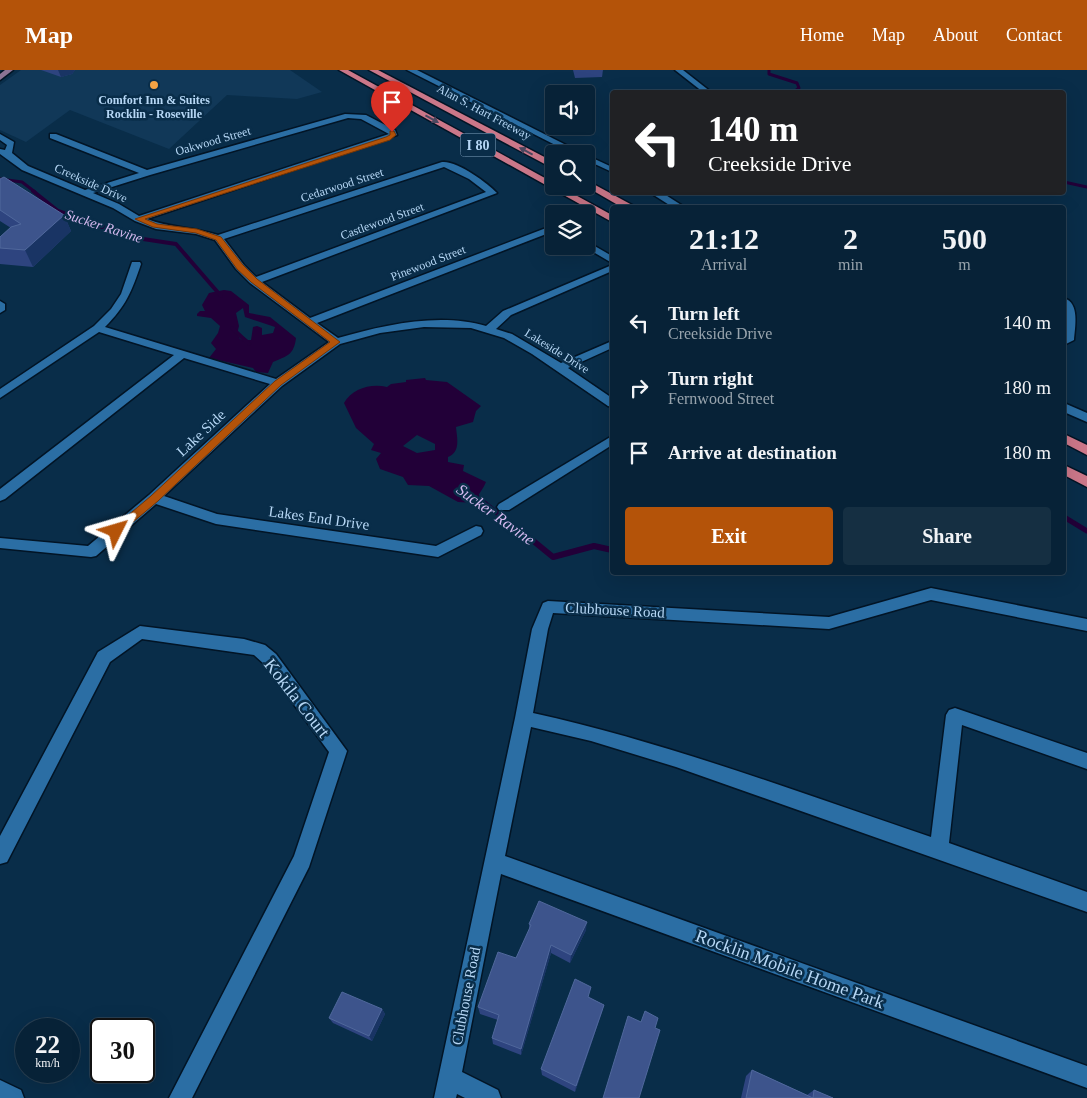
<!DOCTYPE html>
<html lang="en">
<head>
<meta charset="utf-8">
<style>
  :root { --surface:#072237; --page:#152f42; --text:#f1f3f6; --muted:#98a4ad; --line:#283f52; --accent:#b45309 }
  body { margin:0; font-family:Georgia,serif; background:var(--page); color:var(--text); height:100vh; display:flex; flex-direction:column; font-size:19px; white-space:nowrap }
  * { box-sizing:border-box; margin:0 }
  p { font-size:16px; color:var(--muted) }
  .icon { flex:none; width:28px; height:28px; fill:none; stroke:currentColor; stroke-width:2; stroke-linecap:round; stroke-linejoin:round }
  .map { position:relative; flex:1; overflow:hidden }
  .panel { position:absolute; left:610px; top:135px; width:456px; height:370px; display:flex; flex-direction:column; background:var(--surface); border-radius:5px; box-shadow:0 5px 20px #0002,0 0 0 1px var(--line) }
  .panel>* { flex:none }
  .guide { position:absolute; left:610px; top:20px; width:456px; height:105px; border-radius:5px; box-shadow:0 5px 20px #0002,0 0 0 1px var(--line); background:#202124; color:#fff; overflow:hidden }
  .tools { position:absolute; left:545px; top:15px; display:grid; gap:10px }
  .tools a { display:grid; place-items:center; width:50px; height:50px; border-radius:5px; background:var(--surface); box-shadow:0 5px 20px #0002,0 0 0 1px var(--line); font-size:25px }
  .speed { position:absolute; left:15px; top:948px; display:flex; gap:10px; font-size:25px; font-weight:700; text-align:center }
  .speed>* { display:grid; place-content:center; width:65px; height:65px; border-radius:50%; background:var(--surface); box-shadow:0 5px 20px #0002,0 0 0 1px var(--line); line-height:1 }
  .speed small { font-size:12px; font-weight:400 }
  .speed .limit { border:2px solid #111; border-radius:8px; background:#fff; color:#111 }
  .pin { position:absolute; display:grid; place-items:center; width:42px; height:42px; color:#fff; margin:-51px -21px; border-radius:50% 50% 50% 0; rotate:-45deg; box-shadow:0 0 5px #0007 }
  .pin .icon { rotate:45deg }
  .me { position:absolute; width:55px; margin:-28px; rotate:50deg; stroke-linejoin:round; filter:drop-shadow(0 0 4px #0008) }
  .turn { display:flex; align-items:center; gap:18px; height:105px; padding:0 15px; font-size:22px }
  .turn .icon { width:65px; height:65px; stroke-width:2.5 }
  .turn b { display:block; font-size:35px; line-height:42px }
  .eta { display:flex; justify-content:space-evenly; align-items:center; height:85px; text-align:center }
  .eta b { font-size:30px; font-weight:600; line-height:35px }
  .button { display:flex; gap:10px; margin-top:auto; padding:10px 15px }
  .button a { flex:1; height:58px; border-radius:5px; background:var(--accent); color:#fff; font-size:20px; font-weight:600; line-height:58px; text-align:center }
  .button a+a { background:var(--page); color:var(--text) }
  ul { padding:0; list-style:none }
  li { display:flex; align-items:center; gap:15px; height:65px; padding:0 15px }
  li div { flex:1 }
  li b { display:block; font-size:19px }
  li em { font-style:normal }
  header { display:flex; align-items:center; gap:30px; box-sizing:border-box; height:70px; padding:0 25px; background:var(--accent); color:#fff }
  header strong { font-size:24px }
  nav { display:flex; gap:28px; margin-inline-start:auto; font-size:18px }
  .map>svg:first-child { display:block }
  .built { fill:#113858 }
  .water { fill:#220038; fill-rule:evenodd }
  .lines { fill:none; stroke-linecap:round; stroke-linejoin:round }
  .stream-far3 { stroke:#220038; stroke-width:3 }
  .stream-far2 { stroke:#220038; stroke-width:4 }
  .stream-far1 { stroke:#220038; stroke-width:5 }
  .stream { stroke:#220038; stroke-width:6 }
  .minor-casing { stroke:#021425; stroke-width:3 }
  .major-casing { stroke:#021425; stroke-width:3 }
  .highway-casing { stroke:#021425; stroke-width:3 }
  .minor { fill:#2b6ea4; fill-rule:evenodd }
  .major { fill:#8b7394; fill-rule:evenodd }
  .highway { fill:#cb7789; fill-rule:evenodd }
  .wall { fill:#2e447f }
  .shaded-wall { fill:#193464 }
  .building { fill:#3d548c; stroke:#50689c }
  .oneway { fill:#4d475f }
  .route { fill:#b45309; stroke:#753606 }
  .poi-dot { fill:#f4a344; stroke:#092d49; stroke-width:2 }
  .labels { text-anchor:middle; stroke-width:5; stroke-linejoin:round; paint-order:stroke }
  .far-poi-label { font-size:12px; font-weight:bold; fill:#b6d7f5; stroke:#092d49 }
  .far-street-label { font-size:12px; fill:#b6d7f5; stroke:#092d49 }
  .shield { fill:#092d49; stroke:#82a4c1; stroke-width:1 }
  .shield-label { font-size:14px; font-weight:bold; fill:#b6d7f5 }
  .far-water-label { font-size:14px; font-style:italic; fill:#d4b9ef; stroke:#092d49 }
  .street-label { font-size:15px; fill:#b6d7f5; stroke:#092d49 }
  .water-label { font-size:16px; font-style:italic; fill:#d4b9ef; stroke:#092d49 }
  .near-street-label { font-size:18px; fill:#b6d7f5; stroke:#092d49 }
</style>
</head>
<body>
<header>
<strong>Map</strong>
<nav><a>Home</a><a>Map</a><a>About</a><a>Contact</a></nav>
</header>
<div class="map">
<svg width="1087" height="1028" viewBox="0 0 1087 1028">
  <rect width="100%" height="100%" fill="#092d49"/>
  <polygon class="built" points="21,0 290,0 322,22 297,29 227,25 169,79 70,40 26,72 0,60 0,15"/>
  <g class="water">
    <path d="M 224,220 L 231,221 L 249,235 L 249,243 L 270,247 L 296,268 C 294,285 287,286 273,292 L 268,303 L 256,302 L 253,298 L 209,288 L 216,279 L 211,273 L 218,263 L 220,256 L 211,248 L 197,246 L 197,244 L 200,241 L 205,241 L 202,235 L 209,223 ZM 243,238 L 245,247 L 275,257 L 273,263 L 262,265 L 262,258 L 257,256 L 253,257 L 251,270 L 248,270 L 244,267 L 243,270 L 240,269 L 237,264 L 239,256 L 236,243 Z"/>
    <path d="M 425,308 L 426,310 L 447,312 L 481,336 L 476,341 L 473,352 L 456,357 C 457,368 461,382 448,387 L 448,392 L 464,395 L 463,401 L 486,412 C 483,420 477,425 475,433 L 458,432 L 429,416 L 408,415 L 403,407 L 380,399 L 376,389 L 381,383 L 371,380 L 374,374 L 356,358 L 344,333 C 352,318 372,313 387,317 L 391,314 L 406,312 L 406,310 ZM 417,365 L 435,374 L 435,380 L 417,383 L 403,376 Z"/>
  </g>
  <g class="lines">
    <g class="stream-far3">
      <polyline points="769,0 769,4 797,13 799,18 794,22"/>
      <polyline points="0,109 22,112 35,122"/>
      <polyline points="1064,112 1087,117"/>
    </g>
    <g class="stream-far2">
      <polyline points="33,121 58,141 130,167 176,174 221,226"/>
      <polyline points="232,258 249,274"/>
    </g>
    <g class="stream-far1">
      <polyline points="472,423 532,471"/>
      <polyline points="1064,447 1087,461"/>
    </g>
    <polyline class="stream" points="531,469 553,487 594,476 612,480"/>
    <g class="minor-casing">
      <g id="minor">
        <polygon points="407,0 417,0 584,84 573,84"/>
        <polygon points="675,0 683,0 711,22 703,22"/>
        <path d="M 345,44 L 366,45 L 395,60 L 397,65 L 147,149 C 170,158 195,157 218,165 L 442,92 C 456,90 488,113 497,123 L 262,212 L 310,248 L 554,155 L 554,161 L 317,253 L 338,268 C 383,255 440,242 486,256 L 503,241 L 612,195 L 612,201 L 511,245 L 496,259 L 512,264 L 561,293 L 612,271 L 612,278 L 568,298 L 612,328 L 612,337 L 608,336 L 532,284 L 504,268 L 471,258 L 424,257 L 380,263 L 340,274 L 282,316 L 164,426 L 217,444 L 436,476 L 476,456 L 481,457 L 483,461 L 481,465 L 438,487 L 216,454 L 156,434 L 96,486 L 91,487 L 0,478 L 0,468 L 88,476 L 149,425 L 270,314 L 184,288 L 5,429 L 0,431 L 0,419 L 174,285 L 99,262 L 0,328 L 0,319 L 94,256 L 111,239 L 121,224 L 132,192 L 140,192 L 141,194 C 132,221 126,236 105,257 L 276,309 L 329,272 L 250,213 L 236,199 L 215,170 L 196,164 L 156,159 L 135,151 L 113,138 L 22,100 L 0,84 L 0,79 L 5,80 L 7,75 L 0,70 L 0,64 L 14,72 L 12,83 L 28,96 L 85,120 L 139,103 L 50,68 L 50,64 L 56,64 L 147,100 ZM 348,48 L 361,49 L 389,64 L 139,146 L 119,134 L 93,123 L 150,105 ZM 444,97 L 469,109 L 486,122 L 256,207 L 244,195 L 224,169 Z"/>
        <polygon points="586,85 612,97 612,102 586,90"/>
        <polygon points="649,122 661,122 686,138 674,138"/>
        <polygon points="586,171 612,186 612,193 583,176 586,176"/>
        <path d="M 1064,228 C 1080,233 1075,257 1074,270 L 1064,275 L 1066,246 Z"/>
        <polygon points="0,231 5,234 5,240 0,243"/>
        <polygon points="1064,333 1087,343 1087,352 1064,342"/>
        <polygon points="612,366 612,375 509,440 499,440 497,437 499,434"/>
        <path d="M 931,518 L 1087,549 L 1087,561 L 931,530 L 829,559 L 553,543 L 548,559 L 533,643 C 669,673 800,723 931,767 L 946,645 L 949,640 L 955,638 L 1087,683 L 1087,699 L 962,655 L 949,773 L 1087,822 L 1087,842 L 676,697 L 591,671 L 531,657 L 505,786 L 1087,996 L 1087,1018 L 501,804 L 462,1002 L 498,1020 L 501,1028 L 465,1028 L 457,1024 L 456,1028 L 434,1028 L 515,648 L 532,559 L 543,533 L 548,531 L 829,547 Z"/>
        <polygon points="140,556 244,569 265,575 276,584 347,681 309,797 192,1028 169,1028 294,786 329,682 264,594 254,585 142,569 110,592 7,792 0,794 0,766 98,582"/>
        <polygon points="0,1010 21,1020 24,1028 0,1028"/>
      </g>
    </g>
    <g class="major-casing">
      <polygon id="major" points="5,0 13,0 0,10 0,4"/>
    </g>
    <g class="highway-casing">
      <g id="highway">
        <polygon points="339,0 348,0 554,113 554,116 559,116 612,145 612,152"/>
        <polygon points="369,0 378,0 554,92 554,99"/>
        <polygon points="586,110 634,136 635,138 623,138 585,116"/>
        <polygon points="1064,364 1087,375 1087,385 1064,373"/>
        <polygon points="1064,395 1087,406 1087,417 1064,405"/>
      </g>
    </g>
    <use href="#minor" class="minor"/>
    <use href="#major" class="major"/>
    <use href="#highway" class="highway"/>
  </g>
  <g class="wall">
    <polygon points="41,0 75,0 72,4 61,7"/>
    <polygon points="573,0 603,0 602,7 575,8"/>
    <polygon points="0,109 64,145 71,161 33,197 0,194 0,167 11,158 0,151"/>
    <polygon points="529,854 586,860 570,893 551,883 521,985 493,974 492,968 498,950 480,944 478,937 516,888 529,860"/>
    <polygon points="590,925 589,927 604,935 602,942 575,1022 542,1005 541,999"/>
    <polygon points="382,939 385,944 372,971 333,953 329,948"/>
    <polygon points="752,1000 807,1025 814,1020 833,1028 741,1028 746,1006"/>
  </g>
  <g class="shaded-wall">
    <polygon points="58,0 75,0 72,4 61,7"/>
    <polygon points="64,145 71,161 33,197 25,180"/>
    <polygon points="587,852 586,860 570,893 571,885"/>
    <polygon points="551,875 551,883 521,985 521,979"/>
    <polygon points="604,935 602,942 575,1022 576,1016"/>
    <polygon points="382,939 385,944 372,971 369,966"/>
  </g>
  <g class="building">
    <polygon points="4,107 64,145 25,180 0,178 0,167 11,157 21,154 0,140 0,109"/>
    <polygon points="539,831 587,852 571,885 551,875 521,979 492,968 499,945 478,937 498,882 516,888 531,855 529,854"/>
    <polygon points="575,909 591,917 588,927 604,935 576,1016 541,999"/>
    <polygon points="342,922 382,939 369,966 329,948"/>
    <polygon points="645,941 658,948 655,958 660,960 639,1028 603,1028 628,946 641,952"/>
    <polygon points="752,1000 813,1028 814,1020 833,1028 746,1028"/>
  </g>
  <defs><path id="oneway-solid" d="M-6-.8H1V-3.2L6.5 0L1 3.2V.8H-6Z" transform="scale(1.25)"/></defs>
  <g class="oneway">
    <use href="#oneway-solid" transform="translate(432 49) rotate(29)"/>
    <use href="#oneway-solid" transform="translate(526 81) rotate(-152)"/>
  </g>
  <polygon class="route" points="390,61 394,61 396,65 390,70 145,149 157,154 197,159 221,167 243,195 257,209 340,272 281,315 158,431 120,463 113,463 111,461 113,458 151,426 275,311 330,272 251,212 237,199 216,170 196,163 153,157 135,149 386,67 390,65"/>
  <circle class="poi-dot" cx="154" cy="15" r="5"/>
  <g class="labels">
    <g class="far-poi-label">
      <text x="154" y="34">Comfort Inn &amp; Suites<tspan x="154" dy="14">Rocklin - Roseville</tspan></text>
    </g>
    <g class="far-street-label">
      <text transform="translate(484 42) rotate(28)" y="4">Alan S. Hart Freeway</text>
      <text transform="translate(213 71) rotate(-16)" y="4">Oakwood Street</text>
      <text transform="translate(91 113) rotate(24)" y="4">Creekside Drive</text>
      <text transform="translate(342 115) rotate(-18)" y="4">Cedarwood Street</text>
      <text transform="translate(382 151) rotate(-20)" y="4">Castlewood Street</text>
      <text transform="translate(428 193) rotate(-21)" y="4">Pinewood Street</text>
      <text transform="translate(557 281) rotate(32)" y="4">Lakeside Drive</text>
    </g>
    <rect class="shield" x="460.5" y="63.5" width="35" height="23" rx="4"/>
    <g class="shield-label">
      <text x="478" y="80">I 80</text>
    </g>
    <g class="far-water-label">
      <text transform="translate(104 156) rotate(18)" y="5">Sucker Ravine</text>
    </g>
    <g class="street-label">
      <text transform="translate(201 363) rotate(-43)" y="5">Lake Side</text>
      <text transform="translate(319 448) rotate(8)" y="5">Lakes End Drive</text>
      <text transform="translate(615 540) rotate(3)" y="5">Clubhouse Road</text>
      <text transform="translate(466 926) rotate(-79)" y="5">Clubhouse Road</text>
    </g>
    <g class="water-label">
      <text transform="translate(496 444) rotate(36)" y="6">Sucker Ravine</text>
    </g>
    <g class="near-street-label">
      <text transform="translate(297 628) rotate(52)" y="6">Kokila Court</text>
      <text transform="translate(790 899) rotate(20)" y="6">Rocklin Mobile Home Park</text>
    </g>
  </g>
</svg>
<div class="tools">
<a><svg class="icon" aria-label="sound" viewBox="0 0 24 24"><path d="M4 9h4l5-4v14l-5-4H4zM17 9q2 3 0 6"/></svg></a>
<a><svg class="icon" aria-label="search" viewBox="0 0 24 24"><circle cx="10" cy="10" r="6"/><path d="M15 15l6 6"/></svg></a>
<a><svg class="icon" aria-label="layers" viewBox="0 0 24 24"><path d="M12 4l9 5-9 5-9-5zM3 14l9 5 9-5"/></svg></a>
</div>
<div class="speed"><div>22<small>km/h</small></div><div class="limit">30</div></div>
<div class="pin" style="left:392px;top:62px;background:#d93025"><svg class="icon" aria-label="arrive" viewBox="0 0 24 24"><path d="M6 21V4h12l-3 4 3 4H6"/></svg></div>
<svg class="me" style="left:116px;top:461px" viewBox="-20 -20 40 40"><path d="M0-17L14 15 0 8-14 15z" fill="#b45309" stroke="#fff" stroke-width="4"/></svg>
<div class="guide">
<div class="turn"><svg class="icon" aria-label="left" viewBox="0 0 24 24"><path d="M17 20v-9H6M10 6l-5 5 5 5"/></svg><div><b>140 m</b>Creekside Drive</div></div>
</div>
<section class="panel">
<div class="eta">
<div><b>21:12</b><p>Arrival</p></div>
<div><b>2</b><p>min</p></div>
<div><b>500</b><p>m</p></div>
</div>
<ul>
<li><svg class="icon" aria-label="left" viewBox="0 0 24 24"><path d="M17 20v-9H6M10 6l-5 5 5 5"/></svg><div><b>Turn left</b><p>Creekside Drive</p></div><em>140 m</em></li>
<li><svg class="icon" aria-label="right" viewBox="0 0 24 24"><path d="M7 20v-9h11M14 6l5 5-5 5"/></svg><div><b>Turn right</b><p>Fernwood Street</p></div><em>180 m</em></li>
<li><svg class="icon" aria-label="arrive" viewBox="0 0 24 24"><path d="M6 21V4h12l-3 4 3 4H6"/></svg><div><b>Arrive at destination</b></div><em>180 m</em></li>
</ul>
<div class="button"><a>Exit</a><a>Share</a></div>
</section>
</div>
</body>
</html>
